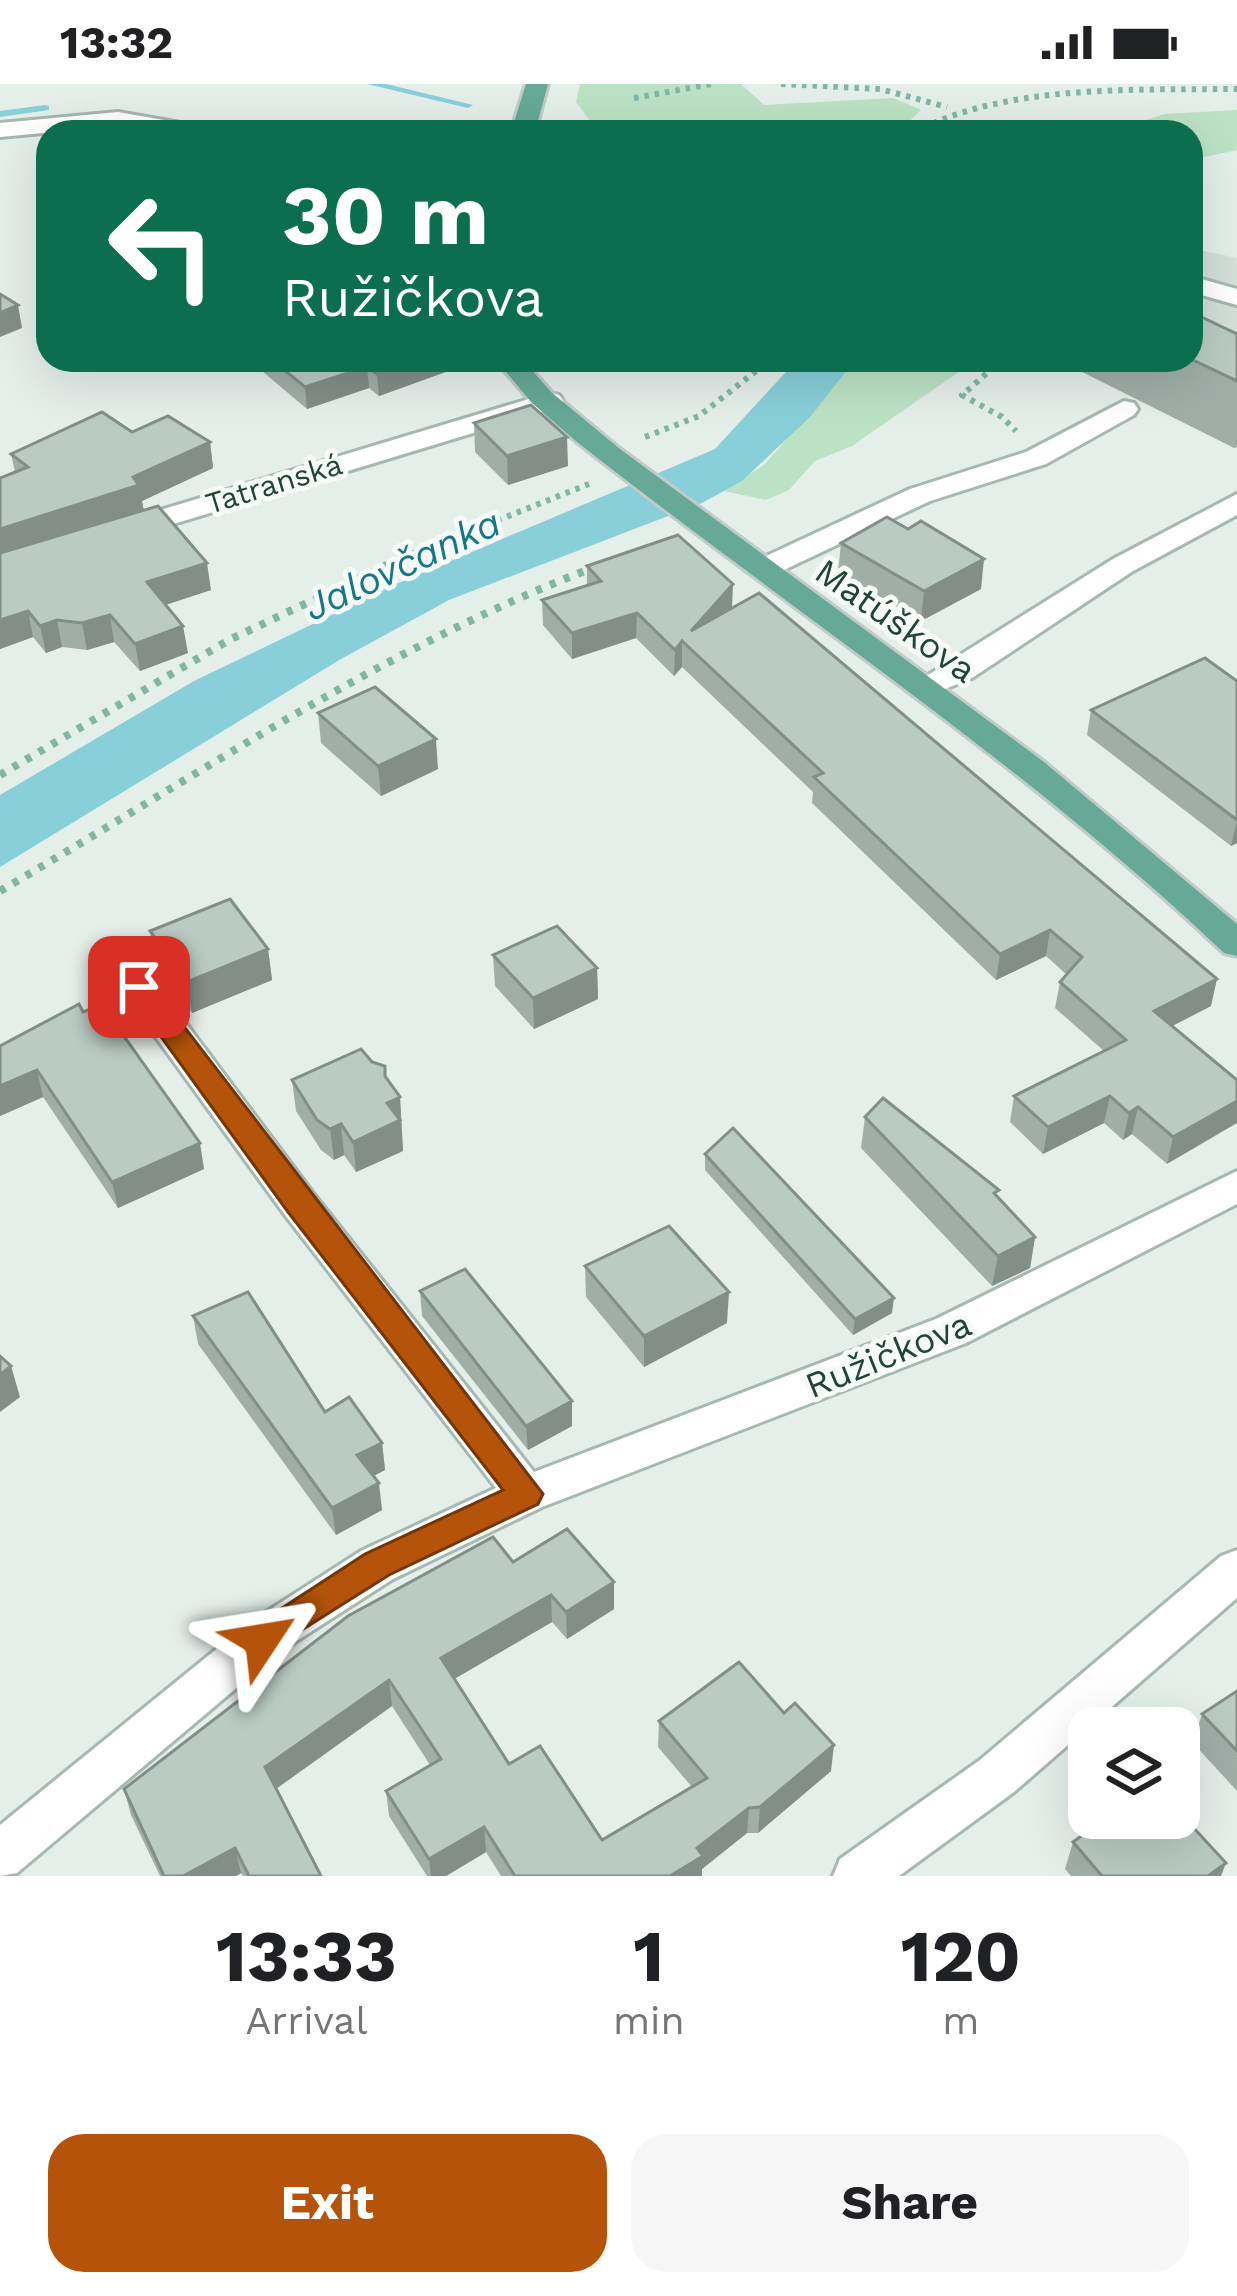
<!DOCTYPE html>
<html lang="en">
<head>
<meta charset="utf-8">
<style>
  :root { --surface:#fff; --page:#f6f6f6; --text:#202124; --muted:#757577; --accent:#b45309 }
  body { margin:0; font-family:"Work Sans",sans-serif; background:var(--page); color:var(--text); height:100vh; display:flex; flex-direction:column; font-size:45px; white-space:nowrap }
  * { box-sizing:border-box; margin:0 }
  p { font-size:39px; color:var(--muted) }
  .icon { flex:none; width:66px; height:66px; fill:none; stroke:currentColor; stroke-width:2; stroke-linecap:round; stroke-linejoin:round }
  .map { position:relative; height:1792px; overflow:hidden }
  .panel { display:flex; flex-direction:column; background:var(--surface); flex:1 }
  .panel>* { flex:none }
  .hud { position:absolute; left:36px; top:36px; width:1167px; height:252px; border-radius:36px; box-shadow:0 12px 48px #0002; background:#0b6e4f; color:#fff; overflow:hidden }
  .controls { position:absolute; left:1068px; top:1623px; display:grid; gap:24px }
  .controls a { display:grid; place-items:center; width:132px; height:132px; border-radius:24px; background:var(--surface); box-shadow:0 12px 48px #0002; font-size:60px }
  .pin { position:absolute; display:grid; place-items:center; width:102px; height:102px; color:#fff; margin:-51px; border-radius:24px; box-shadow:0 6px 18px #0006 }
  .me { position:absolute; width:132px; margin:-66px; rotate:57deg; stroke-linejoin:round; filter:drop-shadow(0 0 9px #0008) }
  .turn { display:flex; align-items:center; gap:42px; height:252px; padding:0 48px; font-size:54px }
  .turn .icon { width:156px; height:156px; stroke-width:2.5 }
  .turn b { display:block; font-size:84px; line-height:102px }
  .eta { display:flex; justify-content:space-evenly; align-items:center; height:204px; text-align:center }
  .eta b { font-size:72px; font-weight:700; line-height:84px }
  .cta { display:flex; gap:24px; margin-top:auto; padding:24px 48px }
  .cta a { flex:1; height:138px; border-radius:36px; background:var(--accent); color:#fff; font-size:48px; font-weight:700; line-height:138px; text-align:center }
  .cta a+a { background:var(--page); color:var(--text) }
  .status { display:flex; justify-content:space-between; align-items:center; height:84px; padding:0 60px; background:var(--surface); direction:ltr }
  .status svg { height:33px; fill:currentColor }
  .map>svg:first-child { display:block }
  .built { fill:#d2e0d9 }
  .green { fill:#bce2c5 }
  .water { fill:#88cfd9 }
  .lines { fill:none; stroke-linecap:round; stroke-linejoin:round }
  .stream { fill:#88cfd9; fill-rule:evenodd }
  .minor-casing { stroke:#a6b8b2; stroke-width:6 }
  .major-casing { stroke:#c1cbc8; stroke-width:6 }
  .path-far1 { stroke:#82b6a4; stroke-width:6; stroke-dasharray:4.5 6; stroke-linecap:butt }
  .path { stroke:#82b6a4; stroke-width:8; stroke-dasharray:6 9; stroke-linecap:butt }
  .minor { fill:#fff; fill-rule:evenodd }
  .major { fill:#65a996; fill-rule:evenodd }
  .wall { fill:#9fafa8 }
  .shaded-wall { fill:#828e88 }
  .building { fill:#b9cbc3; stroke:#828e88; stroke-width:3 }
  .route { fill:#b45309; stroke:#753606; stroke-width:3 }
  .labels { text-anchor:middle; stroke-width:10; stroke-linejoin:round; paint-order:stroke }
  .far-street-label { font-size:30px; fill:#21443a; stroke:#f6fbf8 }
  .street-label { font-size:36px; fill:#21443a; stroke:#f6fbf8 }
  .water-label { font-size:39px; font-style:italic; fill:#147687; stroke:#f6fbf8 }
</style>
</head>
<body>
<div class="status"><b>13:32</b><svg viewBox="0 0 49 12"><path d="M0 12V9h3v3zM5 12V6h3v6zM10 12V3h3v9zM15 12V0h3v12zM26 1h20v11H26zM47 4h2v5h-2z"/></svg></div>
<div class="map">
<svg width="1237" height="1792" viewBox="0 0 1237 1792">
  <rect width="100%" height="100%" fill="#e5efea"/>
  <polygon class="built" points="1191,164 1237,174 1237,316 1191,276"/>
  <g class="green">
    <polygon points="580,0 741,0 764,21 893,14 921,26 898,48 598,48 576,18"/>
    <polygon points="1237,26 1237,66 1191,76 1191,48 1106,48 1165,30"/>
    <polygon points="855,276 976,276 852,362 815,377 789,406 766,416 724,407 765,380"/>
  </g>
  <polygon class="water" points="797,276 855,276 810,333 742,397 702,419 449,516 341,575 0,783 0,711 194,597 396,500 715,365"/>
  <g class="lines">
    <g class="stream">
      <polygon points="367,0 386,0 473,21 468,24"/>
      <polygon points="45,21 49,22 49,26 0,33 0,27"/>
      <polygon points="593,44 603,46 604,48 588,48"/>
    </g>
    <g class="minor-casing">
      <g id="minor">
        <polygon points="118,28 192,41 204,48 153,48 118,42 0,53 0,39"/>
        <polygon points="1191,192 1237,205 1237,221 1191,208"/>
        <polygon points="549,309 559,311 563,317 559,323 134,452 124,455 109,446 114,440"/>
        <polygon points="1124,317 1134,319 1138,325 1134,331 1046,380 930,417 771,492 760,495 745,486 749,480 910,405 1026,368"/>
        <polygon points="1237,410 1237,431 1133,487 972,594 925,613 909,603 1113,475"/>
        <polygon points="139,890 152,894 313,1109 534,1388 936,1235 1237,1087 1237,1120 966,1259 542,1423 393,1495 278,1569 17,1789 0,1792 0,1741 246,1541 361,1467 496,1404 285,1131 126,912 121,903 126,894"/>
        <polygon points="1237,1466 1237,1514 1014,1708 899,1792 833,1792 840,1775 980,1676 1221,1472"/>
      </g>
    </g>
    <g class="major-casing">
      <g id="major">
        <polygon points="526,0 548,0 535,48 511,48"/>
        <path d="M 496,276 L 523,276 L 551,308 L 620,365 L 1044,678 L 1237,840 L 1237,872 L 1224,869 C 1024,679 793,528 577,358 L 532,319 Z"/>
      </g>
    </g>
    <g class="path-far1">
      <polyline points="781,0 880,5 947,23"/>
      <polyline points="634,14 712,0"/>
      <path d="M 914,48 C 1008,0 1132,6 1237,5"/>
      <polyline points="1002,276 962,311 1002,333 1016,347"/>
      <polyline points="645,353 699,332 770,276"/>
      <polyline points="468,448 589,400"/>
    </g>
    <g class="path">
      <polyline points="0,691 229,556 391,479 476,445"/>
      <path d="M 0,807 C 196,693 382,564 595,483"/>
    </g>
    <use href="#minor" class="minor"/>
    <use href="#major" class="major"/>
  </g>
  <g class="wall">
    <polygon points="1191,228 1237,250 1237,363 1234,364 1060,277 1191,276"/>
    <polygon points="249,276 450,276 451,286 379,312 369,304 307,325"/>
    <polygon points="474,339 568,382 508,401 475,368"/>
    <polygon points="132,348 210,358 213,384 142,417 143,426 211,506 166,521 188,569 140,587 114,558 87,566 62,563 46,569 33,553 0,565 0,394 15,388 11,370"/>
    <polygon points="841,459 981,505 921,537 838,488"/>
    <polygon points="587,482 732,524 1211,922 1172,942 1237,996 1167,1080 1132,1050 1123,1056 1104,1039 1043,1070 1010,1038 1014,1012 1104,967 1055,924 1060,898 1066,890 1046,872 996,896 812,719 813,708 682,583 674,592 636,554 572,575 543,541 542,516 587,502"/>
    <polygon points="1237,597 1237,759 1231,762 1087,651 1091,626"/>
    <polygon points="318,629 438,685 381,712 321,659"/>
    <polygon points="150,847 268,865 272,896 192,929 155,877"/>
    <polygon points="493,871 597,884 598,915 534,945 495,902"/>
    <polygon points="0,962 204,1085 118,1124 43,1013 0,1032"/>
    <polygon points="372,978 385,982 387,995 400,1013 403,1067 356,1088 344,1071 334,1076 321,1066 296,1027 292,996"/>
    <polygon points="865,1033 998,1113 1035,1153 1030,1184 992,1202 861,1064"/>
    <polygon points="705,1070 892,1229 853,1251 705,1086"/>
    <polygon points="585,1182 727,1239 644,1283 586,1213"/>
    <polygon points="420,1207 572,1342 528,1366 422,1232"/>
    <polygon points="193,1232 325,1328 382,1359 385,1386 373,1392 382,1426 336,1451 198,1260"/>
    <polygon points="513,1478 614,1498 614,1525 567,1555 552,1538 454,1595 509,1680 602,1756 692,1703 658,1663 659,1637 831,1687 758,1749 747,1749 702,1785 702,1792 501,1792 486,1768 446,1792 427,1792 389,1732 386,1707 430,1681 392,1622 276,1705 321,1792 243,1792 241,1789 236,1792 160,1792 131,1731 124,1705"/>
    <polygon points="1237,1607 1237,1707 1193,1659 1202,1630"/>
    <polygon points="1073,1758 1221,1792 1071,1792 1065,1785"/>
  </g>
  <g class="shaded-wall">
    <polygon points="18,221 22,244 0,253 0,229"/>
    <polygon points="417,276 450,276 451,286 379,312 377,290"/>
    <polygon points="367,283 369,304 307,325 305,303"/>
    <polygon points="567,353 568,382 508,401 507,372"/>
    <polygon points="210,358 213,384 142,417 144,427 0,474 0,445 133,393"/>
    <polygon points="984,475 981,505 921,537 924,507"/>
    <polygon points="207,479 211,506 152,525 147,498"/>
    <polygon points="733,500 732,525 691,547"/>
    <polygon points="28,527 33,553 0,565 0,536"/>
    <polygon points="637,529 636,554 572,575 572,549"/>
    <polygon points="110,531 114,558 87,566 82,539"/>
    <polygon points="57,536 62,563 46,569 40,542"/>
    <polygon points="183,542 188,569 140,587 135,560"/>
    <polygon points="682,557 682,583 674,592 675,566"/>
    <polygon points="436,655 438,685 381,712 378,682"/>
    <polygon points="1237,736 1237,759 1231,762"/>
    <polygon points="1050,846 1046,872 996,896 1000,870"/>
    <polygon points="268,865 272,896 192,929 187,898"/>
    <polygon points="597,884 598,915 534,945 533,914"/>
    <polygon points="1217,895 1211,922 1149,954 1154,927"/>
    <polygon points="385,982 388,1013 400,1013 403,1067 356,1088 353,1058 385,992"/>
    <polygon points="37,986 43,1013 0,1032 0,1002"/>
    <polygon points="1110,1012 1104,1039 1043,1070 1048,1043"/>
    <polygon points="1237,1017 1237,1039 1167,1080 1173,1053"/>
    <polygon points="1138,1023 1132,1050 1123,1056 1129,1029"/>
    <polygon points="341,1040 344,1071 334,1076 330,1045"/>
    <polygon points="200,1059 204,1085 118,1124 112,1098"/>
    <polygon points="1035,1153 1030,1184 992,1202 998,1172"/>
    <polygon points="729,1208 727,1239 644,1283 644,1252"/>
    <polygon points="894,1214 892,1229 853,1251 855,1235"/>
    <polygon points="11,1282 20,1313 0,1328 0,1291"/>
    <polygon points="572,1317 572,1342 528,1366 526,1342"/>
    <polygon points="382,1359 385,1386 360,1399 357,1371"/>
    <polygon points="379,1399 382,1426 336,1451 332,1424"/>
    <polygon points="614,1498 614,1525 567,1555 566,1528"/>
    <polygon points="551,1511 552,1538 444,1601 441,1574"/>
    <polygon points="389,1596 392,1622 270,1709 265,1683"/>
    <polygon points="834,1661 831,1687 758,1749 760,1723"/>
    <polygon points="749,1724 747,1749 702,1785 702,1792 670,1792 697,1764"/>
    <polygon points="484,1743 486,1768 446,1792 431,1792 429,1775"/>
    <polygon points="235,1764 241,1789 236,1792 183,1792"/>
    <polygon points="1226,1779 1221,1792 1208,1792"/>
  </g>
  <g class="building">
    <polygon points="0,210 18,221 0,229"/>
    <polygon points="1191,228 1237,250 1237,297 1191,275"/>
    <polygon points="272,276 417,276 377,290 367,283 305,303"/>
    <polygon points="531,321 567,353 507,372 474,339"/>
    <polygon points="102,328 132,348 168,332 210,358 133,393 139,401 0,445 0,394 28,383 11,370"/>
    <polygon points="158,422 207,479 147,498 183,542 135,560 110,531 82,539 57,536 40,542 28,527 0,536 0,469"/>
    <polygon points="887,433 908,445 921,437 984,475 924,507 841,459"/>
    <polygon points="678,451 733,500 691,547 759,509 1217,895 1154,927 1237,996 1237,1017 1173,1053 1138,1023 1129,1029 1110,1012 1048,1043 1014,1012 1126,956 1060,898 1082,873 1050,846 1000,870 814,693 823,689 682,557 675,566 637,529 572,549 542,516 601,497 587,482"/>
    <polygon points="1205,574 1237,597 1237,736 1091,626"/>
    <polygon points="375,603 436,655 378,682 318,629"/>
    <polygon points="230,815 268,865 187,898 150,847"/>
    <polygon points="557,842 597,884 533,914 493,871"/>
    <polygon points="79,920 83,928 101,920 200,1059 112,1098 37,986 0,1002 0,962"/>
    <polygon points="361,965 372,978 385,982 385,992 400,1013 387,1019 400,1036 353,1058 341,1040 330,1045 317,1036 292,996"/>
    <polygon points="883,1014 999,1106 994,1109 1035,1153 998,1172 865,1033"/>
    <polygon points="733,1044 894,1214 855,1235 705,1070"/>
    <polygon points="669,1142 729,1208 644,1252 585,1182"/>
    <polygon points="465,1185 572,1317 526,1342 420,1207"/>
    <polygon points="248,1208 325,1328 349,1313 382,1359 357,1371 379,1399 332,1424 193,1232"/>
    <polygon points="0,1272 11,1282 0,1291"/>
    <polygon points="567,1445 614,1498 566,1528 551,1511 441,1574 509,1680 540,1662 602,1756 707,1694 659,1637 739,1578 784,1629 795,1619 834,1661 760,1723 749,1724 697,1764 703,1772 670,1792 515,1792 484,1743 429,1775 386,1707 441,1675 389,1596 265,1683 321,1792 249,1792 235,1764 183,1792 164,1792 124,1705 348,1532 493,1453 513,1478"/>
    <polygon points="1237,1607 1237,1667 1202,1630"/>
    <polygon points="1179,1728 1226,1779 1208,1792 1102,1792 1073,1758 1106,1734 1179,1734"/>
  </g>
  <polygon class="route" points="139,894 149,897 543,1410 538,1420 389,1491 262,1571 250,1566 245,1556 250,1545 365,1470 503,1406 288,1128 130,910 126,903"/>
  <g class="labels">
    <g class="far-street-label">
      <text transform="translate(274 400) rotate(-17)" y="10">Tatranská</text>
    </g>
    <g class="street-label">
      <text transform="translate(896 536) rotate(35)" y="13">Matúškova</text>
      <text transform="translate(888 1270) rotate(-22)" y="13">Ružičkova</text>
    </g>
    <g class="water-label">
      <text transform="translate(402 480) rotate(-25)" y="14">Jalovčanka</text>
    </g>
  </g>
</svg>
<div class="controls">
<a><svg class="icon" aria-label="layers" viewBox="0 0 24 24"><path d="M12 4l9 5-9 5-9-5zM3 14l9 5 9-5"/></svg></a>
</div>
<div class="pin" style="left:139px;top:903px;background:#d93025"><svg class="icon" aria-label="arrive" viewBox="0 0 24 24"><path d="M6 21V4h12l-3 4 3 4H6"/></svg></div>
<svg class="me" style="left:262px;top:1556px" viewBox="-20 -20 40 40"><path d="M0-17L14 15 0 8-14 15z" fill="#b45309" stroke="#fff" stroke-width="4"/></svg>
<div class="hud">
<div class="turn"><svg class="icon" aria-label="left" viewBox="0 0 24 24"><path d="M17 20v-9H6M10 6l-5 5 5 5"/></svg><div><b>30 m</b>Ružičkova</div></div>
</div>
</div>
<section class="panel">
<div class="eta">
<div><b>13:33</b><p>Arrival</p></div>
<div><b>1</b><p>min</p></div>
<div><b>120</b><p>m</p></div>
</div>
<div class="cta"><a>Exit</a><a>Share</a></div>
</section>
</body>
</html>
